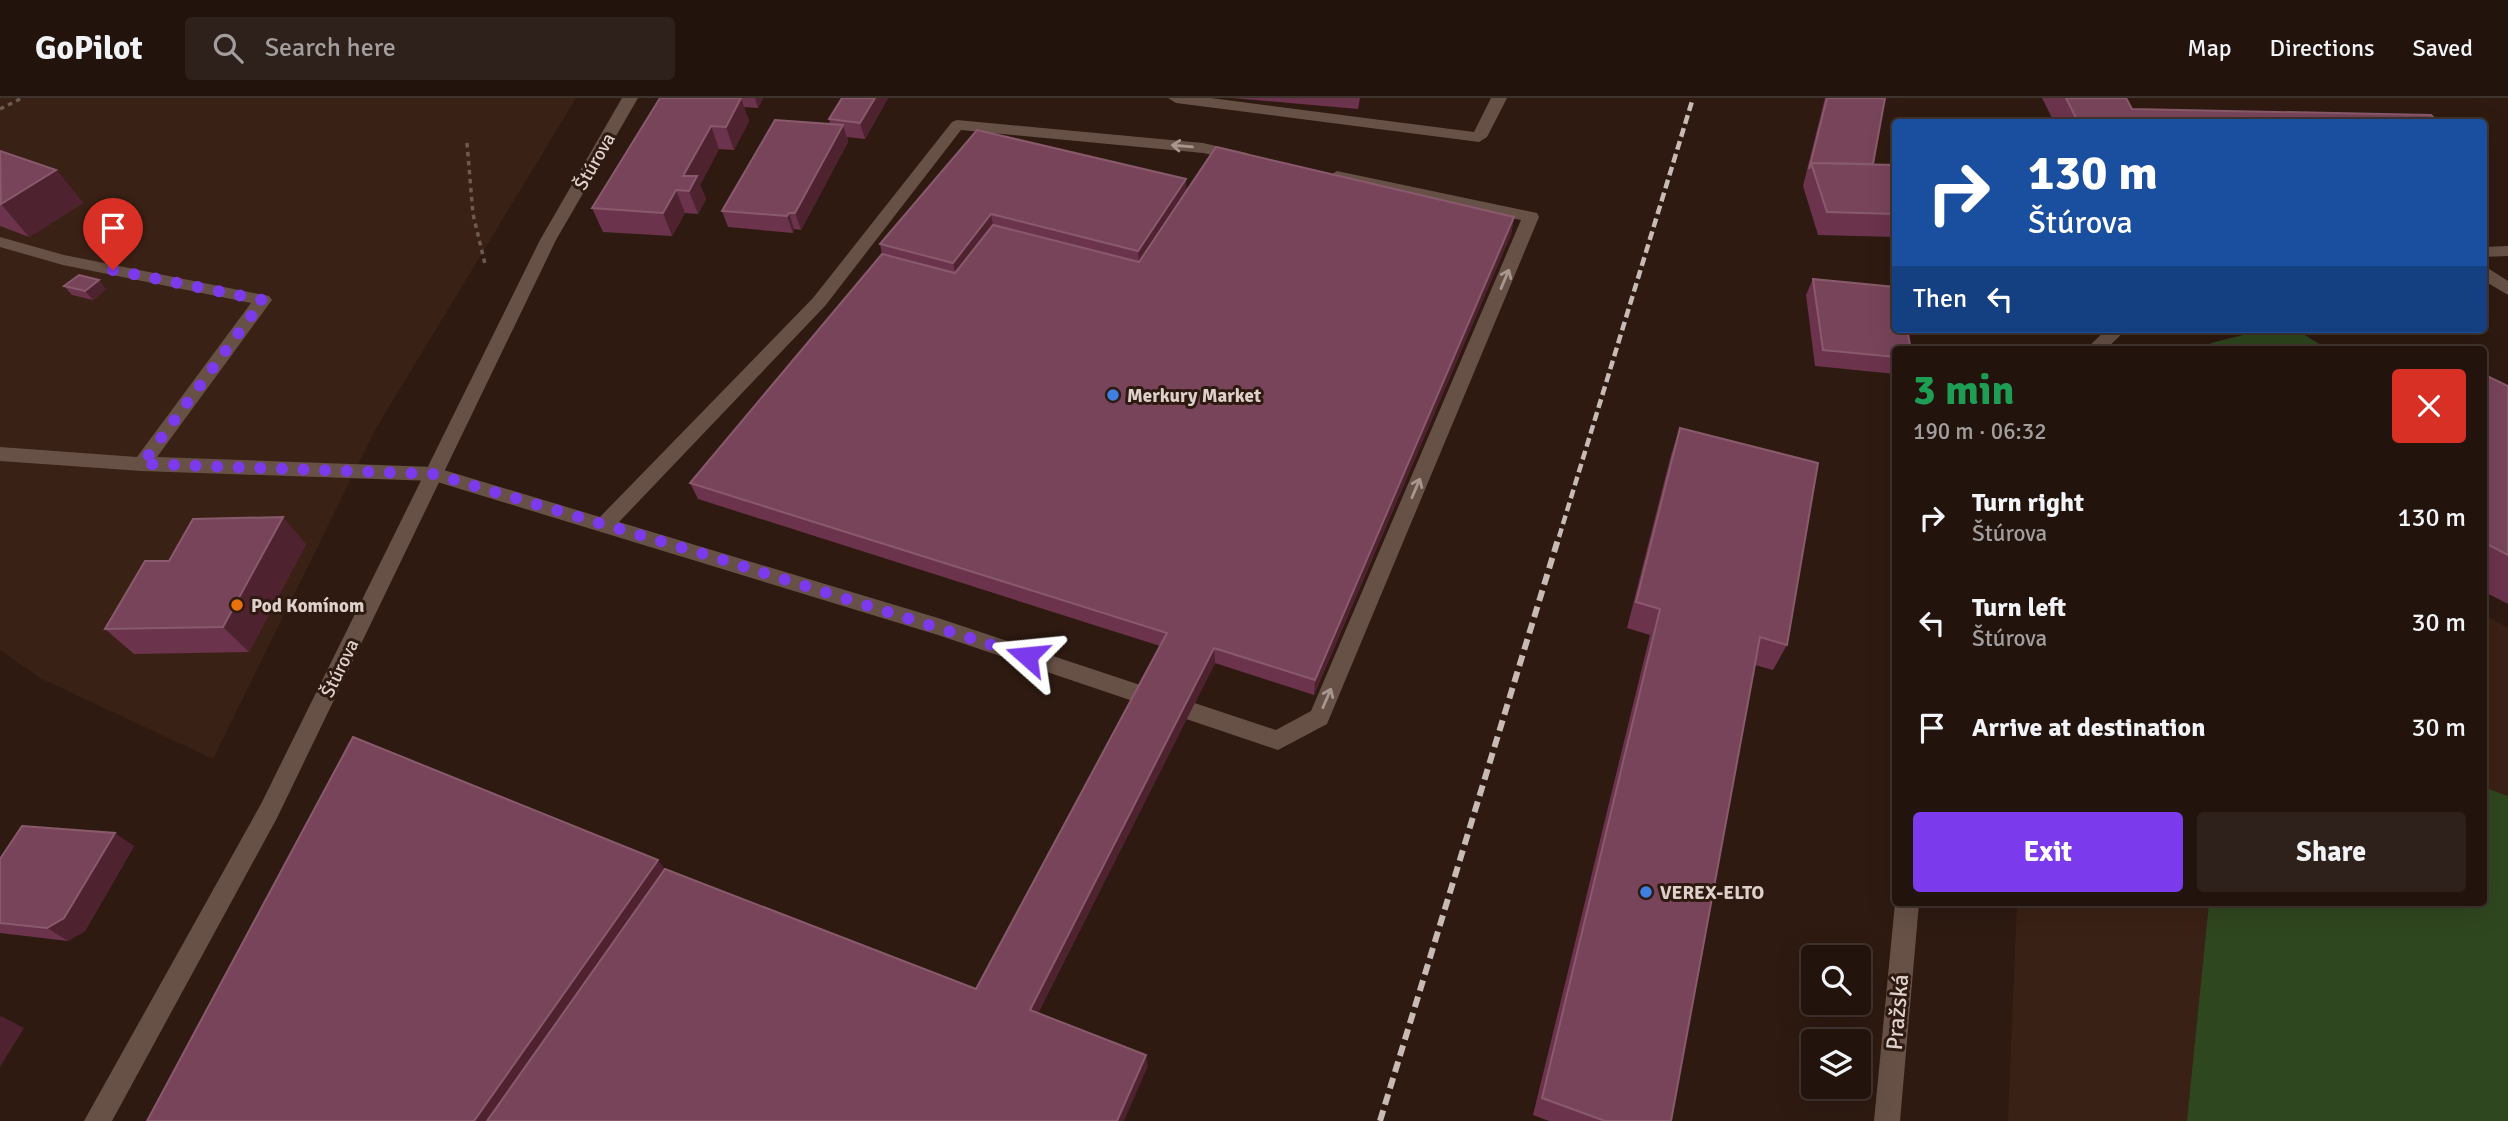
<!DOCTYPE html>
<html lang="en">
<head>
<meta charset="utf-8">
<style>
  :root { --surface:#22140d; --page:#2e211b; --text:#f1f3f6; --muted:#a29e9d; --line:#3f332e; --accent:#7c3aed }
  body { margin:0; font-family:Signika,sans-serif; background:var(--page); color:var(--text); height:100vh; display:flex; flex-direction:column; font-size:26px; white-space:nowrap }
  * { box-sizing:border-box; margin:0 }
  p { font-size:23px; color:var(--muted) }
  .icon { flex:none; width:38px; height:38px; fill:none; stroke:currentColor; stroke-width:2; stroke-linecap:round; stroke-linejoin:round }
  .map { position:relative; flex:1; overflow:hidden }
  .drawer { position:absolute; left:1892px; top:248px; width:595px; height:560px; display:flex; flex-direction:column; background:var(--surface); border-radius:7px; box-shadow:0 7px 28px #0002,0 0 0 2px var(--line) }
  .drawer>* { flex:none }
  .guide { position:absolute; left:1892px; top:21px; width:595px; height:214px; border-radius:7px; box-shadow:0 7px 28px #0002,0 0 0 2px var(--line); background:#1a4fa0; color:#fff; overflow:hidden }
  .controls { position:absolute; left:1801px; top:847px; display:grid; gap:14px }
  .controls a { display:grid; place-items:center; width:70px; height:70px; border-radius:7px; background:var(--surface); box-shadow:0 7px 28px #0002,0 0 0 2px var(--line); font-size:35px }
  .pin { position:absolute; display:grid; place-items:center; width:60px; height:60px; color:#fff; margin:-72px -30px; border-radius:50% 50% 50% 0; rotate:-45deg; box-shadow:0 0 7px #0007 }
  .pin .icon { rotate:45deg }
  .me { position:absolute; width:77px; margin:-38px; rotate:288deg; stroke-linejoin:round; filter:drop-shadow(0 0 5px #0008) }
  .turn { display:flex; align-items:center; gap:24px; height:147px; padding:0 21px; font-size:32px }
  .turn .icon { width:91px; height:91px; stroke-width:2.5 }
  .turn b { display:block; font-size:49px; line-height:60px }
  .then { display:flex; align-items:center; height:66px; padding:0 21px; background:#0003; gap:14px; font-size:26px }
  .round { display:grid; place-items:center; flex:none; width:74px; height:74px; border-radius:7px; background:var(--page) }
  .head { display:flex; align-items:center; justify-content:space-between; height:119px; padding:0 21px }
  h1 { font-size:42px; font-weight:700; line-height:52px; color:#1e9e55 }
  .primary-button { display:flex; gap:14px; margin-top:auto; padding:14px 21px }
  .primary-button a { flex:1; height:80px; border-radius:7px; background:var(--accent); color:#fff; font-size:28px; font-weight:700; line-height:80px; text-align:center }
  .primary-button a+a { background:var(--page); color:var(--text) }
  ul { padding:0; list-style:none }
  li { display:flex; align-items:center; gap:21px; height:105px; padding:0 21px }
  li div { flex:1 }
  li b { display:block; font-size:26px }
  li em { font-style:normal }
  header { display:flex; align-items:center; gap:42px; box-sizing:border-box; height:98px; padding:0 35px; background:var(--surface); border-bottom:2px solid var(--line) }
  header strong { font-size:33px }
  nav { display:flex; gap:38px; margin-inline-start:auto; font-size:24px }
  .search { width:490px; height:63px; background:var(--page); display:flex; align-items:center; gap:18px; box-sizing:border-box; padding:0 24px; border-radius:7px; color:var(--muted); font-size:26px }
  .map>svg:first-child { display:block }
  .built { fill:#3a2115 }
  .green { fill:#2f471f }
  .lines { fill:none; stroke-linecap:round; stroke-linejoin:round }
  .path { stroke:#6c5b53; stroke-width:3.5; stroke-dasharray:4.5 4.5; stroke-linecap:butt }
  .lane { fill:#675146; fill-rule:evenodd }
  .street { fill:#675146; fill-rule:evenodd }
  .secondary { fill:#675146; fill-rule:evenodd }
  .rail-far1 { stroke:#c8bab4; stroke-width:4.5; stroke-dasharray:9 4.5; stroke-linecap:butt }
  .rail { stroke:#c8bab4; stroke-width:6; stroke-dasharray:11 6; stroke-linecap:butt }
  .wall { fill:#6c334d }
  .shaded-wall { fill:#4e222f }
  .building { fill:#78445a; stroke:#885a6c; stroke-width:2 }
  .oneway { stroke:#a8978f }
  .route { stroke:#7c3aed; stroke-width:12; stroke-dasharray:0 21.6 }
  .shop-dot { fill:#3f7fe0; stroke:#2e1a11; stroke-width:2.5 }
  .food-dot { fill:#e8710a; stroke:#2e1a11; stroke-width:2.5 }
  .labels { text-anchor:middle; stroke-width:6; stroke-linejoin:round; paint-order:stroke }
  .street-label { font-size:19px; fill:#ded1cb; stroke:#2e1a11 }
  .poi-label { font-size:19px; font-weight:bold; fill:#ded1cb; stroke:#2e1a11; text-anchor:start }
  .near-street-label { font-size:23px; fill:#ded1cb; stroke:#2e1a11 }
</style>
</head>
<body>
<header>
<strong>GoPilot</strong>
<div class="search"><svg class="icon" aria-label="search" viewBox="0 0 24 24"><circle cx="10" cy="10" r="6"/><path d="M15 15l6 6"/></svg>Search here</div>
<nav><a>Map</a><a>Directions</a><a>Saved</a></nav>
</header>
<div class="map">
<svg width="2508" height="1023" viewBox="0 0 2508 1023">
  <rect width="100%" height="100%" fill="#2e1a11"/>
  <g class="built">
    <polygon points="0,0 576,0 375,332 213,661 40,580 0,552"/>
    <polygon points="2483,516 2508,530 2508,1023 2008,1023 2017,805 2483,805"/>
  </g>
  <g class="green">
    <polygon points="2267,231 2295,231 2329,252 2208,252 2211,245"/>
    <polygon points="2483,689 2508,698 2508,1023 2187,1023 2209,805 2483,805"/>
  </g>
  <g class="lines">
    <g class="path">
      <polyline points="0,11 22,0"/>
      <polyline points="467,45 473,116 485,166"/>
    </g>
    <g class="lane">
      <polygon points="1168,0 1211,0 1474,34 1491,0 1507,0 1487,39 1479,44 1176,5"/>
      <polygon points="957,22 1203,45 1247,55 1249,58 1241,63 1203,55 961,32 825,208 619,424 938,520 1276,632 1311,613 1521,122 1337,83 1329,78 1337,73 1537,115 1539,119 1327,626 1278,652 938,537 434,383 142,373 0,363 0,349 137,359 251,205 63,167 0,149 0,139 64,157 269,198 272,202 269,206 157,359 434,369 600,419 813,200 952,24"/>
    </g>
    <g class="street">
      <polygon points="2508,148 2508,158 2483,159 2483,149"/>
      <polygon points="2483,167 2508,183 2508,197 2483,182"/>
      <polygon points="2107,231 2127,231 2105,252 2085,252"/>
      <polygon points="1895,805 1919,805 1900,1023 1874,1023"/>
    </g>
    <polygon class="secondary" points="622,0 638,0 556,142 277,720 112,1023 84,1023 261,706 540,142"/>
    <polyline class="rail-far1" points="1559,439 1693,0"/>
    <polyline class="rail" points="1380,1023 1559,438"/>
  </g>
  <g class="wall">
    <polygon points="660,0 763,0 758,10 744,9 749,23 734,52 719,51 700,87 706,101 698,116 685,115 672,138 603,134 592,110"/>
    <polygon points="888,0 865,41 847,39 848,44 801,132 794,131 793,135 728,129 722,113 830,26 829,21"/>
    <polygon points="1232,0 1360,0 1358,11"/>
    <polygon points="1825,0 1885,0 1873,66 1895,67 1895,139 1818,137 1803,88"/>
    <polygon points="2042,0 2126,0 2132,11 2438,24 2054,24"/>
    <polygon points="977,32 1187,93 1514,119 1511,136 1314,597 1215,565 1038,915 1148,968 147,1023 665,771 976,891 1160,548 698,401 690,385 882,156 880,146"/>
    <polygon points="0,53 56,72 83,105 29,139 0,128"/>
    <polygon points="1813,181 1895,252 1895,276 1815,268 1806,197"/>
    <polygon points="64,188 106,191 93,202 72,197"/>
    <polygon points="2483,276 2508,288 2508,506 2483,493"/>
    <polygon points="1680,330 1787,547 1773,572 1755,567 1671,1023 1549,1023 1533,1017 1650,537 1627,530 1671,357"/>
    <polygon points="306,446 249,554 134,556 105,531 169,463"/>
    <polygon points="134,748 85,833 68,843 0,835 0,761"/>
  </g>
  <g class="shaded-wall">
    <polygon points="741,0 749,23 734,52 726,29"/>
    <polygon points="755,0 763,0 758,10"/>
    <polygon points="875,0 888,0 865,41 860,25"/>
    <polygon points="843,27 848,44 801,132 795,115"/>
    <polygon points="711,28 719,51 700,87 706,101 698,116 683,78"/>
    <polygon points="56,72 83,105 29,139 1,106"/>
    <polygon points="1186,81 1188,109 1140,181 1138,153"/>
    <polygon points="676,92 685,115 672,138 663,115"/>
    <polygon points="789,115 794,131 793,135 787,118"/>
    <polygon points="991,116 996,144 959,192 953,165"/>
    <polygon points="1514,119 1511,136 1314,597 1315,582"/>
    <polygon points="99,182 106,191 93,202 85,193"/>
    <polygon points="283,419 306,446 249,554 223,529"/>
    <polygon points="1214,550 1215,565 1034,923 1030,912"/>
    <polygon points="115,735 134,748 85,833 68,843 47,830"/>
    <polygon points="658,762 675,784 510,1023 474,1023"/>
    <polygon points="1,918 24,930 0,969 0,920"/>
    <polygon points="1146,957 1148,968 1124,1023 1117,1023"/>
  </g>
  <g class="building">
    <polygon points="660,0 741,0 726,29 711,28 683,78 697,78 689,93 676,92 663,115 592,110"/>
    <polygon points="842,0 875,0 860,25 829,21"/>
    <polygon points="1827,0 1885,0 1873,66 1811,65 1809,71"/>
    <polygon points="2066,0 2126,0 2132,11 2431,17 2438,24 2078,24"/>
    <polygon points="775,22 843,27 795,115 789,115 787,118 722,113"/>
    <polygon points="977,32 1186,81 1138,153 991,116 953,165 880,146"/>
    <polygon points="1216,49 1514,119 1315,582 1214,550 1030,912 1146,957 1117,1023 487,1023 665,771 976,891 1167,535 690,385 882,156 955,175 993,127 1139,164"/>
    <polygon points="0,53 56,72 1,106"/>
    <polygon points="1811,65 1895,67 1895,116 1827,114"/>
    <polygon points="79,177 99,182 85,193 64,188"/>
    <polygon points="1813,181 1895,189 1895,231 1907,231 1911,252 1895,252 1895,259 1823,252"/>
    <polygon points="2483,276 2508,288 2508,457 2483,444"/>
    <polygon points="1680,330 1818,365 1787,547 1760,539 1671,1023 1605,1023 1542,1000 1660,511 1636,504"/>
    <polygon points="283,419 223,529 105,531 145,463 169,463 193,421"/>
    <polygon points="353,639 658,762 474,1023 147,1023"/>
    <polygon points="22,728 115,735 64,820 47,830 0,825 0,761"/>
  </g>
  <defs><path id="oneway-shaft" d="M-6 0H5M1.5-3L5.5 0L1.5 3" fill="none" stroke-width="1.6" stroke-linecap="round" stroke-linejoin="round" transform="scale(1.75)"/></defs>
  <g class="oneway">
    <use href="#oneway-shaft" transform="translate(1182 48) rotate(-175)"/>
    <use href="#oneway-shaft" transform="translate(1505 181) rotate(-67)"/>
    <use href="#oneway-shaft" transform="translate(1416 390) rotate(-67)"/>
    <use href="#oneway-shaft" transform="translate(1327 600) rotate(-67)"/>
  </g>
  <g class="lines">
    <polyline class="route" points="113,172 263,202 142,366 434,376 707,457 1027,558"/>
  </g>
  <g class="shop-dot">
    <circle cx="1113" cy="297" r="7"/>
    <circle cx="1646" cy="794" r="7"/>
  </g>
  <circle class="food-dot" cx="237" cy="507" r="7"/>
  <g class="labels">
    <g class="street-label">
      <text transform="translate(594 63) rotate(-60)" y="7">Štúrova</text>
      <text transform="translate(339 570) rotate(-64)" y="7">Štúrova</text>
    </g>
    <g class="poi-label">
      <text x="1127" y="304">Merkury Market</text>
      <text x="251" y="514">Pod Komínom</text>
      <text x="1660" y="801">VEREX-ELTO</text>
    </g>
    <g class="near-street-label">
      <text transform="translate(1897 914) rotate(-85)" y="8">Pražská</text>
    </g>
  </g>
</svg>
<div class="controls">
<a><svg class="icon" aria-label="search" viewBox="0 0 24 24"><circle cx="10" cy="10" r="6"/><path d="M15 15l6 6"/></svg></a>
<a><svg class="icon" aria-label="layers" viewBox="0 0 24 24"><path d="M12 4l9 5-9 5-9-5zM3 14l9 5 9-5"/></svg></a>
</div>
<div class="pin" style="left:113px;top:172px;background:#d93025"><svg class="icon" aria-label="arrive" viewBox="0 0 24 24"><path d="M6 21V4h12l-3 4 3 4H6"/></svg></div>
<svg class="me" style="left:1027px;top:558px" viewBox="-20 -20 40 40"><path d="M0-17L14 15 0 8-14 15z" fill="#7c3aed" stroke="#fff" stroke-width="4"/></svg>
<div class="guide">
<div class="turn"><svg class="icon" aria-label="right" viewBox="0 0 24 24"><path d="M7 20v-9h11M14 6l5 5-5 5"/></svg><div><b>130 m</b>Štúrova</div></div>
<div class="then">Then<svg class="icon" aria-label="left" viewBox="0 0 24 24"><path d="M17 20v-9H6M10 6l-5 5 5 5"/></svg></div>
</div>
<section class="drawer">
<div class="head"><div><h1>3 min</h1><p>190 m · 06:32</p></div><a class="round" style="background:#d93025;color:#fff"><svg class="icon" aria-label="close" viewBox="0 0 24 24"><path d="M6 6l12 12M18 6L6 18"/></svg></a></div>
<ul>
<li><svg class="icon" aria-label="right" viewBox="0 0 24 24"><path d="M7 20v-9h11M14 6l5 5-5 5"/></svg><div><b>Turn right</b><p>Štúrova</p></div><em>130 m</em></li>
<li><svg class="icon" aria-label="left" viewBox="0 0 24 24"><path d="M17 20v-9H6M10 6l-5 5 5 5"/></svg><div><b>Turn left</b><p>Štúrova</p></div><em>30 m</em></li>
<li><svg class="icon" aria-label="arrive" viewBox="0 0 24 24"><path d="M6 21V4h12l-3 4 3 4H6"/></svg><div><b>Arrive at destination</b></div><em>30 m</em></li>
</ul>
<div class="primary-button"><a>Exit</a><a>Share</a></div>
</section>
</div>
</body>
</html>
